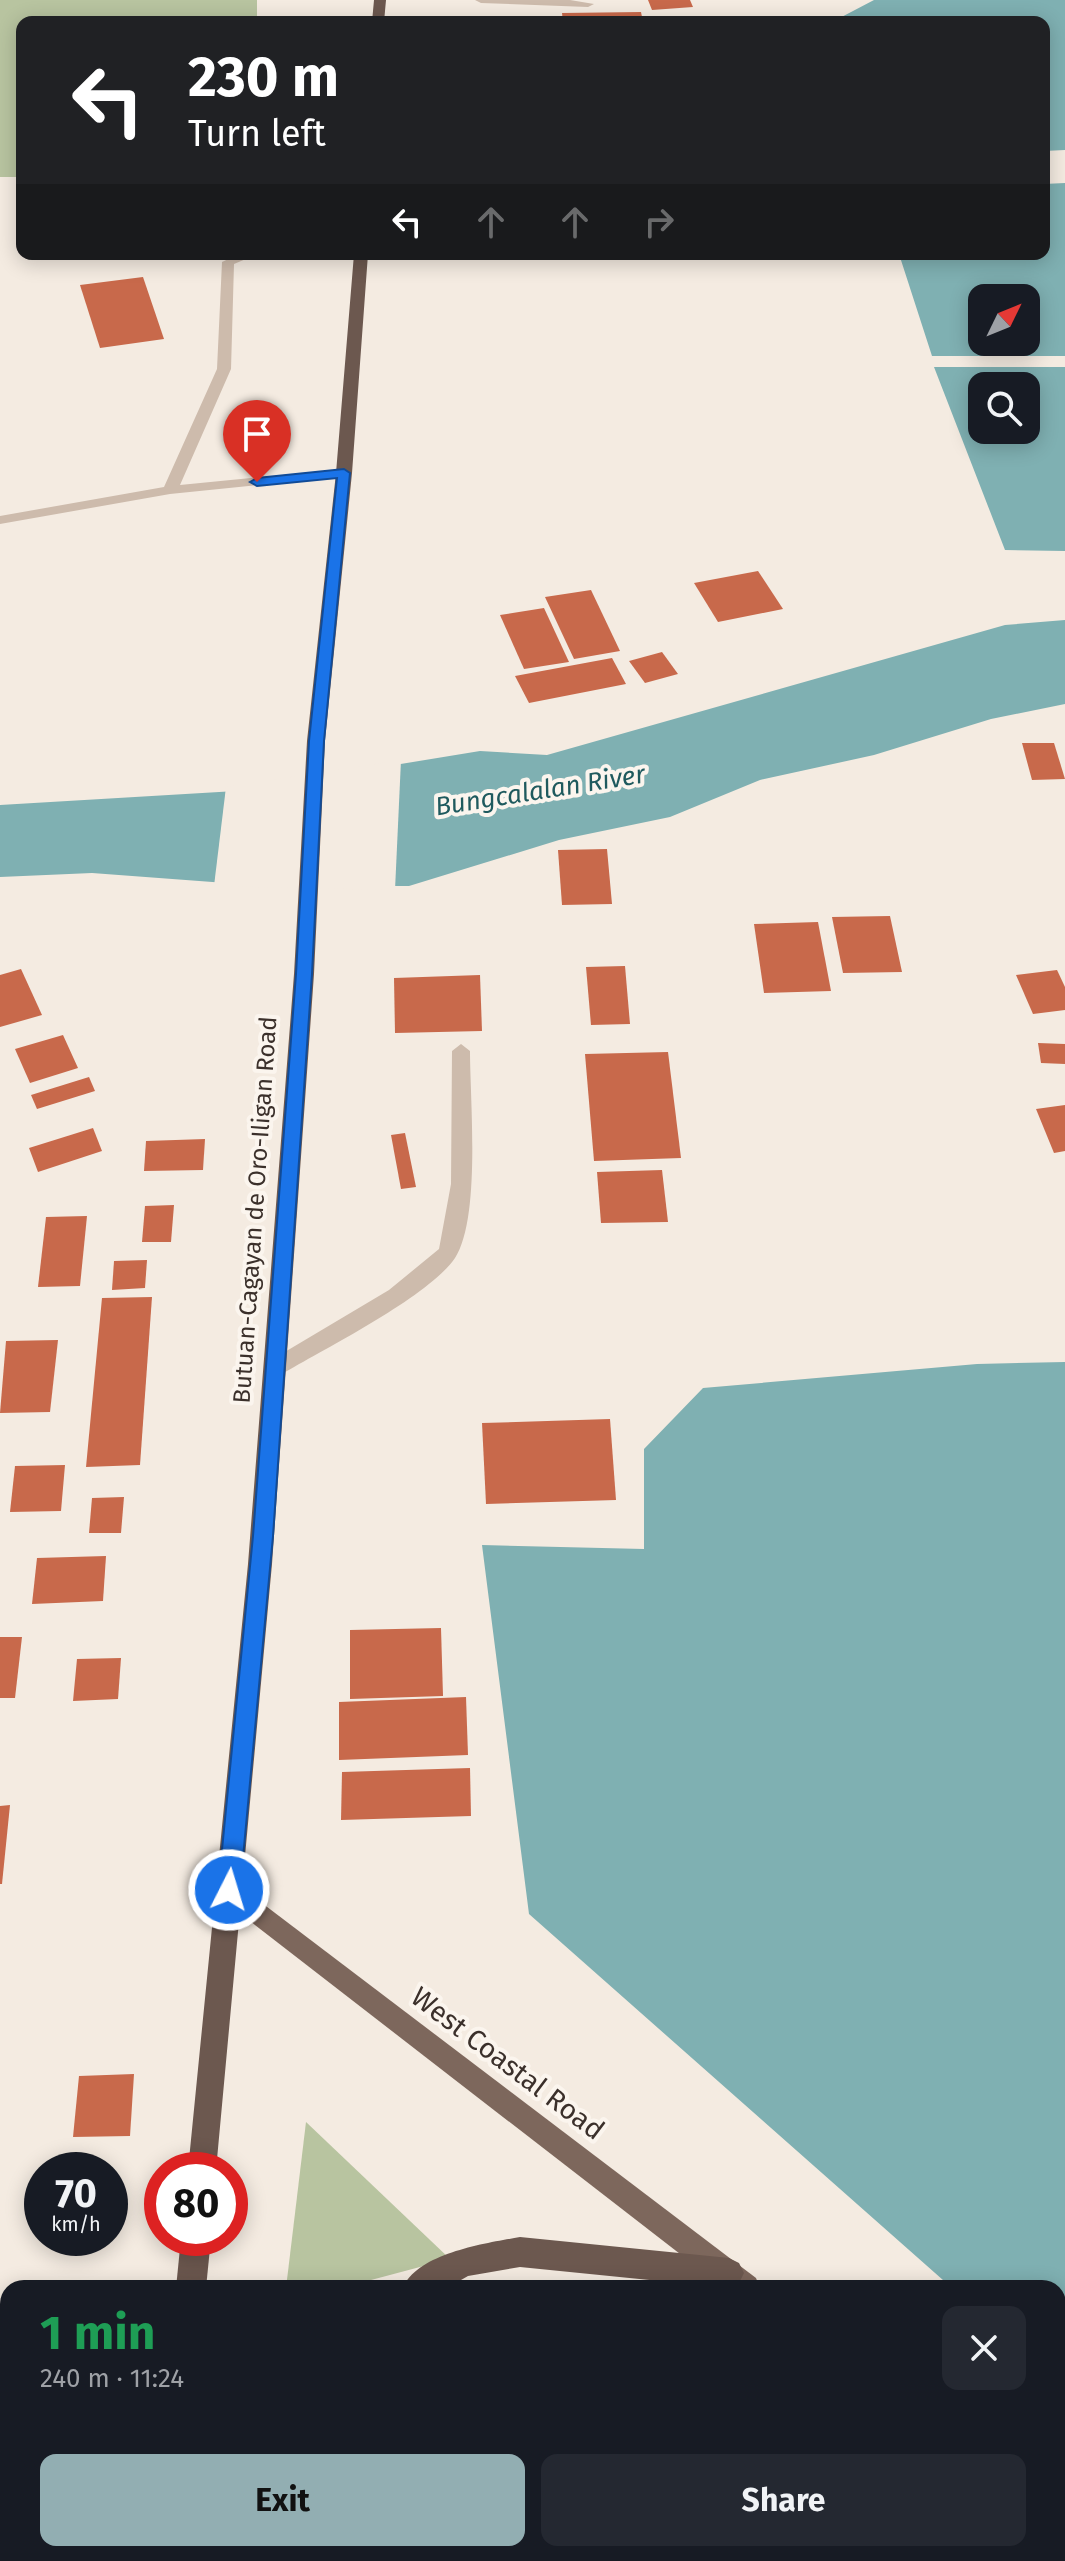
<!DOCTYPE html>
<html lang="en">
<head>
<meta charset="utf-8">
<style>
  :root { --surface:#171b24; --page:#242831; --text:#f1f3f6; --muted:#9ea1a6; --accent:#92aeb2 }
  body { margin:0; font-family:"Fira Sans",sans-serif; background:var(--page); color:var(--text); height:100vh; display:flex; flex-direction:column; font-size:30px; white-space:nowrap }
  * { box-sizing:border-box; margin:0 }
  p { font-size:26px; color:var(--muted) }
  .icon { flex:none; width:44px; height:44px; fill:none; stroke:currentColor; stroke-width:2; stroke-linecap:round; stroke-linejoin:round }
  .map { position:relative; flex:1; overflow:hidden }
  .details { position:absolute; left:0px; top:2280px; width:1066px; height:282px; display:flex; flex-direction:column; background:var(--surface); border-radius:24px 24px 0 0; box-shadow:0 4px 20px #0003 }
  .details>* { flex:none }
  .guide { position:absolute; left:16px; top:16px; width:1034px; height:244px; border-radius:16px; box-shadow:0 4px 20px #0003; background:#202124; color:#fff; overflow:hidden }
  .needle { width:52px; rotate:47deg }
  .controls { position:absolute; left:968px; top:284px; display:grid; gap:16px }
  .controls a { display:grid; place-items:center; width:72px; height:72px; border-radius:16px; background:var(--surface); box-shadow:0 4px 20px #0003; font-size:40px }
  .speed { position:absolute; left:24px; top:2152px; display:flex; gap:16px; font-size:40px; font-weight:700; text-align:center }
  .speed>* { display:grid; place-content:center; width:104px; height:104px; border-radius:50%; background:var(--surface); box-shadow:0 4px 20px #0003; line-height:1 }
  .speed small { font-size:20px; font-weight:400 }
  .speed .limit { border:12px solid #d22; background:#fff; color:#111 }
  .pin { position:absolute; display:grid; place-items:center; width:68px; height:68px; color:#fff; margin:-82px -34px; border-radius:50% 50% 50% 0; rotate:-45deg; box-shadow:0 0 8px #0007 }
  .pin .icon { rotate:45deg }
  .me { position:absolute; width:88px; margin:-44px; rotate:5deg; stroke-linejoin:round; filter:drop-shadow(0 0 6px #0008) }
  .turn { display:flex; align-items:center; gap:28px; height:168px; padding:0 40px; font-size:36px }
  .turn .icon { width:104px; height:104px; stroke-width:2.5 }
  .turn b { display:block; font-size:56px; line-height:68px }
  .lanes { display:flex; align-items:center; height:76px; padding:0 40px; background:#0003; justify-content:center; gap:40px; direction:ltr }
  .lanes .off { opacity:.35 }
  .round { display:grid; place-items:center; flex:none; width:84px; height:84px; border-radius:16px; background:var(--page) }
  .summary { display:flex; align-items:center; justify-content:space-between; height:136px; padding:0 40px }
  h1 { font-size:48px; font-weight:700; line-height:60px; color:#1e9e55 }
  .action { display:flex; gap:16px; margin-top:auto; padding:16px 40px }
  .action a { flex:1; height:92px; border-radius:16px; background:var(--accent); color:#111; font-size:32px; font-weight:700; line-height:92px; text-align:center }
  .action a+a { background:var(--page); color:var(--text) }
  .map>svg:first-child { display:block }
  .green { fill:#b8c4a0 }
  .water { fill:#7fb0b2; fill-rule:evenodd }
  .pier { fill:#f4ebe1 }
  .building { fill:#c8694b }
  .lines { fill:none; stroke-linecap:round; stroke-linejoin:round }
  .service { fill:#cdbbac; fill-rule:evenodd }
  .primary { fill:#7d675c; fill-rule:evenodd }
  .trunk { fill:#6c584f; fill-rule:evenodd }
  .route { fill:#1a73e8; stroke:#114b97; stroke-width:2 }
  .labels { text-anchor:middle; stroke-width:8; stroke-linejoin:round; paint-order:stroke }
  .street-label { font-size:24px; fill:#3b302b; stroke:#fbf5ee }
  .water-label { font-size:26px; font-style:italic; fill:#1f5a5e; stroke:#fbf5ee }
  .near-street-label { font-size:28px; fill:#3b302b; stroke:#fbf5ee }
</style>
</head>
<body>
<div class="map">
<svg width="1065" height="2561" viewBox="0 0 1065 2561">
  <rect width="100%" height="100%" fill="#f4ebe1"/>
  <g class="green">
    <polygon points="0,0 257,0 257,22 22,22 22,177 0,177"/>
    <polygon points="306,2122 450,2259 341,2288 286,2288"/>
  </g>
  <g class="water">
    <polygon points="874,0 1065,0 1065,150 1044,151 1044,22 832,22"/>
    <path d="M 1065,183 L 1065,356 L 932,356 L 899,254 L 1044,254 L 1044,184 ZM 982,298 L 1026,298 L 1026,342 L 982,342 Z"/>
    <path d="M 934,367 L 1065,367 L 1065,551 L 1005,550 ZM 982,386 L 1026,386 L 1026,430 L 982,430 Z"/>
    <polygon points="1065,620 1065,704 991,719 874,755 760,780 670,817 559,840 409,886 267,886 92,873 0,877 0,805 236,791 480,751 547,755 1005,625"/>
    <polygon points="1065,1362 1065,2388 1058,2382 1058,2288 952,2288 529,1914 482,1545 644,1549 644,1449 703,1388 977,1364"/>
  </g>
  <polygon class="pier" points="401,760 395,890 214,886 226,787"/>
  <g class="building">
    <polygon points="648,0 690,0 693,7 652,10"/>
    <polygon points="641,12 643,22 563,22 562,13"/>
    <polygon points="143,277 164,339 100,348 80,285"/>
    <polygon points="758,571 783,609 718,622 694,583"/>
    <polygon points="591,590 620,651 574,659 545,597"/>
    <polygon points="544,608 569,662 524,669 500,615"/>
    <polygon points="662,652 678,674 645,683 629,661"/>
    <polygon points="612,658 626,684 529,703 515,676"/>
    <polygon points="1022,743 1054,743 1065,779 1032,780"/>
    <polygon points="607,849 612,904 562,905 558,850"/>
    <polygon points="890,916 902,972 843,973 832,917"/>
    <polygon points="818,922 831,991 764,993 754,924"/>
    <polygon points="625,966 630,1024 591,1025 586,967"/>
    <polygon points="21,969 42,1015 0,1027 0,975"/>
    <polygon points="1057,970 1065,987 1065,1010 1033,1014 1016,975"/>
    <polygon points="480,975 482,1031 395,1033 394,978"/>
    <polygon points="63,1035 78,1068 30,1083 15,1049"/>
    <polygon points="1038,1043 1065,1044 1065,1064 1041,1063"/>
    <polygon points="668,1052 681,1158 594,1161 585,1054"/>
    <polygon points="89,1077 95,1091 37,1109 31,1095"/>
    <polygon points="1065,1105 1065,1151 1054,1153 1036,1109"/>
    <polygon points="93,1128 102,1151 38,1172 29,1148"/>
    <polygon points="405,1133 416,1187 401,1189 391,1135"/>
    <polygon points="205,1139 203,1170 144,1171 146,1141"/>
    <polygon points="662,1170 668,1222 601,1223 597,1172"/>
    <polygon points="174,1205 171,1242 142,1242 145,1206"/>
    <polygon points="87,1216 80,1286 38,1287 46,1217"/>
    <polygon points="147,1260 145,1288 112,1290 114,1261"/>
    <polygon points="152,1297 140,1465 86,1467 102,1298"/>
    <polygon points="58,1340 50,1412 0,1413 6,1341"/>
    <polygon points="610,1419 616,1500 486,1504 482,1423"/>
    <polygon points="65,1465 61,1511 10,1512 15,1466"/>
    <polygon points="124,1497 121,1533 89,1533 92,1498"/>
    <polygon points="106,1556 103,1601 32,1604 37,1558"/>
    <polygon points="441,1628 443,1696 350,1699 350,1630"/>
    <polygon points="0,1637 22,1637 15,1698 0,1698"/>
    <polygon points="121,1658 118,1699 73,1701 77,1659"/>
    <polygon points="466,1697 468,1755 339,1760 339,1702"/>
    <polygon points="470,1768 471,1816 341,1820 342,1772"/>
    <polygon points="10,1805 2,1884 0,1884 0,1806"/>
    <polygon points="134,2074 130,2136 73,2137 79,2076"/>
  </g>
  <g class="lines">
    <g class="service">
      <polygon points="475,0 570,0 594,4 588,7 481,3"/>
      <polygon points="239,254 258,254 234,264 231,369 180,485 344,469 351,473 349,476 170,494 0,524 0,516 164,487 217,369 222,262"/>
      <path d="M 461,1044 L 470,1051 C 470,1100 481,1218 455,1258 C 428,1297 326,1348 282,1374 L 268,1374 L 265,1368 L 268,1362 L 389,1290 L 439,1249 L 451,1184 L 452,1051 Z"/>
      <polygon points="8,2510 8,2538 0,2539 0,2511"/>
    </g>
    <g class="primary">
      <polygon points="229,1878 756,2278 760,2288 724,2288 220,1898 217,1890 220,1882"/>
      <polygon points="1058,2542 1065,2547 1065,2561 1039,2561 1037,2554 1058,2554"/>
    </g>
    <g class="trunk">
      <polygon points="374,0 386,0 384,22 372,22"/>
      <polygon points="354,254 368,254 352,473 325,741 314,974 272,1564 216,2170 188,2170 248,1564 294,974 307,741 336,473"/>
      <path d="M 520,2237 L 729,2258 L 739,2263 L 744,2273 L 739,2283 L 729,2288 L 520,2267 L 468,2276 L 447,2288 L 403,2288 C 417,2253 487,2243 520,2237 Z"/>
      <polygon points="181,2238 211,2238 206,2288 176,2288"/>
      <polygon points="158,2554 191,2554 188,2561 155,2561"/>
    </g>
  </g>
  <polygon class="route" points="344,469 350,473 324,741 312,974 273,1536 240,1890 237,1898 229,1901 221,1898 218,1890 253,1536 296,974 309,741 337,478 257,486 250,482 257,478"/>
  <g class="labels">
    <g class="street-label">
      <text transform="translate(255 1210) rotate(-86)" y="8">Butuan-Cagayan de Oro-Iligan Road</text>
    </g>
    <g class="water-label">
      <text transform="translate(540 790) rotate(-9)" y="9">Bungcalalan River</text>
    </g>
    <g class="near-street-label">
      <text transform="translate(508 2063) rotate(37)" y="10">West Coastal Road</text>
    </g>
  </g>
</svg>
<div class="controls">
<a><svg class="needle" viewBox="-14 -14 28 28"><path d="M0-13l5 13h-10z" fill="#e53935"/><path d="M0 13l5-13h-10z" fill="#9ea1a6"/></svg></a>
<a><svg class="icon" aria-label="search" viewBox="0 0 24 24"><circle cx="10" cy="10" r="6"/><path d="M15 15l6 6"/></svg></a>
</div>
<div class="speed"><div>70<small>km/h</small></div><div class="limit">80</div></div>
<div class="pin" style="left:257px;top:482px;background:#d93025"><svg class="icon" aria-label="arrive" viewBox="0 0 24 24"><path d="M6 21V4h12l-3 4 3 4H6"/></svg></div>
<svg class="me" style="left:229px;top:1890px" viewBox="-20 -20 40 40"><circle r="17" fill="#1a73e8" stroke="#fff" stroke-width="3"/><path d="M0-11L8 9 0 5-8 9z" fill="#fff"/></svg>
<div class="guide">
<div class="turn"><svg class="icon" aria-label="left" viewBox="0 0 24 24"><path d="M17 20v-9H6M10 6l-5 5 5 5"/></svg><div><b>230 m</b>Turn left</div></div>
<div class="lanes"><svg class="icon" aria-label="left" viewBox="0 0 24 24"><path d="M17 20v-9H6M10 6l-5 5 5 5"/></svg><svg class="icon off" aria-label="ahead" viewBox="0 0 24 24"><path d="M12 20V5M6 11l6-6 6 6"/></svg><svg class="icon off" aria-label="ahead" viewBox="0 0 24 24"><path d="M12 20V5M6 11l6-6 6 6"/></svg><svg class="icon off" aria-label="right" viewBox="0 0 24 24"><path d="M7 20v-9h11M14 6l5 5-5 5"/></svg></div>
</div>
<section class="details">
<div class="summary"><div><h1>1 min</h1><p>240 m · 11:24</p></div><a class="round"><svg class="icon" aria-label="close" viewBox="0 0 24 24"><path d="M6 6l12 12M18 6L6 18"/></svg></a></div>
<div class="action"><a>Exit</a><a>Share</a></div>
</section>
</div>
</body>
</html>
